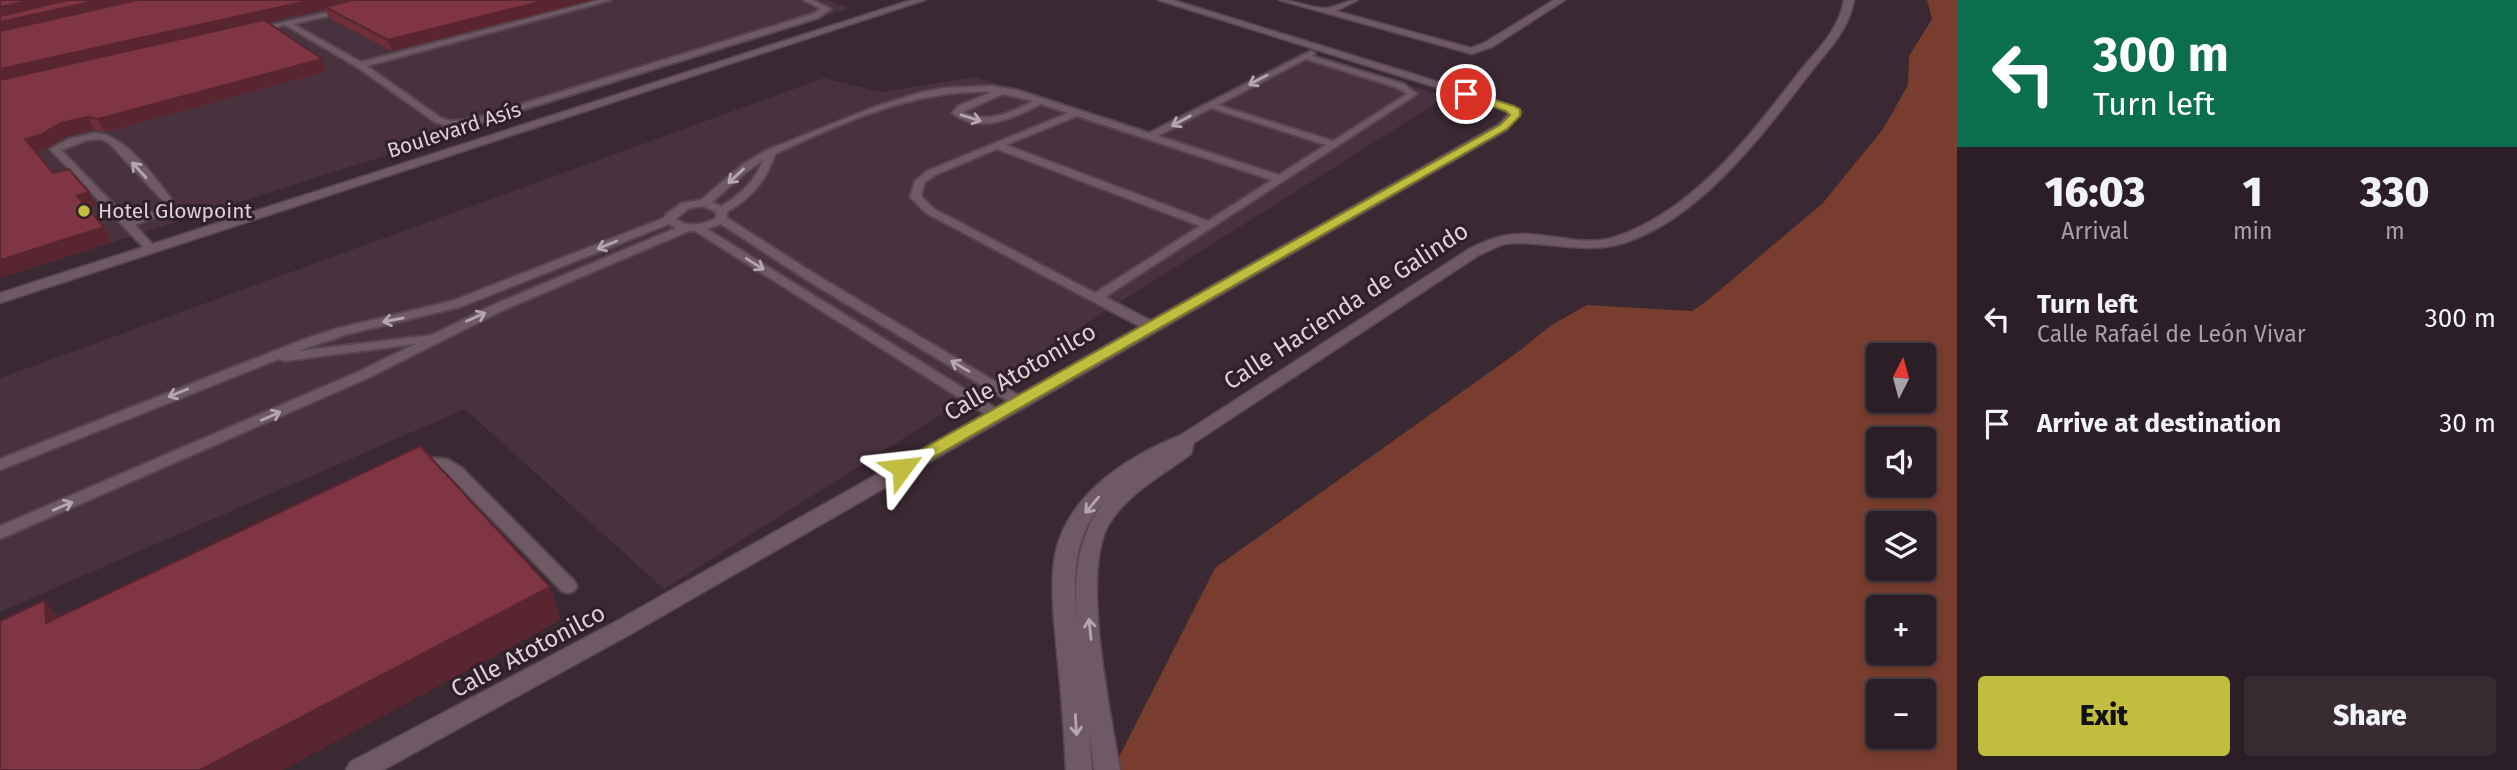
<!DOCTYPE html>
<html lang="en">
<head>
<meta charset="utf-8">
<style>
  :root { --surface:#2c1e26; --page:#382b32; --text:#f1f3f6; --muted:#a6a2a7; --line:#483c43; --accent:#c1bd3f }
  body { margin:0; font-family:"Fira Sans",sans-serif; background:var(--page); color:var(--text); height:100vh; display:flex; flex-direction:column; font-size:26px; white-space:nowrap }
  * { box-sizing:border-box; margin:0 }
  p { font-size:23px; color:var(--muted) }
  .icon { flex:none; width:38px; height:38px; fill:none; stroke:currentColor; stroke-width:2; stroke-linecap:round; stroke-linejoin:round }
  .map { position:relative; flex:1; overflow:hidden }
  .sheet { display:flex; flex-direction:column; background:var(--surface); width:560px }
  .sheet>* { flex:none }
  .banner { background:#0b6e4f; color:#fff; overflow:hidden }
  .needle { width:46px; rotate:6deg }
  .buttons { position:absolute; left:1866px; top:343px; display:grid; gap:14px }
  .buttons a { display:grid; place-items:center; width:70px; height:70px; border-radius:7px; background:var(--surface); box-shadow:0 4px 10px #0003,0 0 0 2px var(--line); font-size:35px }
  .pin { position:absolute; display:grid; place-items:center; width:60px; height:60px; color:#fff; margin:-30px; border:4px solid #fff; border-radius:50%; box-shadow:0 2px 7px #0007 }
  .me { position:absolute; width:77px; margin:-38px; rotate:60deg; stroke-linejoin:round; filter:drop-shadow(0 0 5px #0008) }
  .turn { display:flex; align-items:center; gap:24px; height:147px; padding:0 21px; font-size:32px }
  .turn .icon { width:91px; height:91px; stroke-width:2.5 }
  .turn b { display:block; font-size:49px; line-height:60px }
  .eta { display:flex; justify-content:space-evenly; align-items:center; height:119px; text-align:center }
  .eta b { font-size:42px; font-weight:800; line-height:49px }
  .button { display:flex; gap:14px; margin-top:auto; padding:14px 21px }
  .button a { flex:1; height:80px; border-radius:7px; background:var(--accent); color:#111; font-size:28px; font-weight:800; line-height:80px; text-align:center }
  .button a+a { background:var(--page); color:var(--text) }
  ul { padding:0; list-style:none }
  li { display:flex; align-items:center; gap:21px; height:105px; padding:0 21px }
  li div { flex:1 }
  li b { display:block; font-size:26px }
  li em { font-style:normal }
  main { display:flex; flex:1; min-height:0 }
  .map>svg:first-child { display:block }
  .built { fill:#49323e }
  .green { fill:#783d2f; fill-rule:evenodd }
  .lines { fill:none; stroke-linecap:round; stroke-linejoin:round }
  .lane-casing { stroke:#56464e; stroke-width:4 }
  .street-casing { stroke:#56464e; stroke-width:3 }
  .lane { fill:#6f5964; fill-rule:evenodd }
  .street { fill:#6f5964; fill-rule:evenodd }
  .wall { fill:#6d2e3a }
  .shaded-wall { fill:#592530 }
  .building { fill:#7f3544; stroke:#592530; stroke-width:2 }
  .oneway { stroke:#b6a7af }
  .route { fill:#c1bd3f; stroke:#7d7b29; stroke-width:2 }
  .poi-dot { fill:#c1bd3f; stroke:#301e28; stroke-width:2.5 }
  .labels { text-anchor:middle; stroke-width:6; stroke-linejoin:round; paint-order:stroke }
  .far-street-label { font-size:21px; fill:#ddd1d7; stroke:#301e28 }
  .far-poi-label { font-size:21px; fill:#ddd1d7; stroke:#301e28; text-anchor:start }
  .street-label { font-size:24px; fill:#ddd1d7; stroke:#301e28 }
</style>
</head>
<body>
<main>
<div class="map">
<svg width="1957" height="770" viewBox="0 0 1957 770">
  <rect width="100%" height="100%" fill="#3a2832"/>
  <g class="built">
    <polygon points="0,0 826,0 850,8 0,278"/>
    <polygon points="1302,52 1446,97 664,589 465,409 0,612 0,378 824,78 881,92 974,77 1151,131"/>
  </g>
  <path class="green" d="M 1927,0 L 1957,0 L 1957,770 L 1120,770 L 1118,759 L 1215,568 L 1522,349 L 1550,326 L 1587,305 L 1692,311 L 1708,300 L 1823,203 L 1883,129 L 1908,85 L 1909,56 L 1932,19 ZM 1878,355 L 1923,355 L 1923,401 L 1878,401 ZM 1878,439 L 1923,439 L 1923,485 L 1878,485 ZM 1878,523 L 1923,523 L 1923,569 L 1878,569 ZM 1878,607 L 1923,607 L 1923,653 L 1878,653 ZM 1878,691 L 1923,691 L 1923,737 L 1878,737 Z"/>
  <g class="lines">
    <g class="lane-casing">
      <g id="lane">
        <polygon points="599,0 611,0 367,66 441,118 451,121 473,119 812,14 821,9 803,0 813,0 831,9 818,18 477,124 450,127 435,122 357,67 285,25 254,32 250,30 346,8 346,12 293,24 361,62"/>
        <path d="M 1311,51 L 1315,53 L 1312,56 L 1404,84 L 1417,94 L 1105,297 L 1155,323 L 1156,326 L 1155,329 L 1145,329 L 926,213 L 910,197 L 915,181 L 927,171 L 1068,113 L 1041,104 C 1014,118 980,135 952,113 L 958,106 L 992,92 C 919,88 841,123 775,154 C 767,180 752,198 727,212 L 727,218 L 818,276 L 1023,398 L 1025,401 L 1023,404 L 1013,404 L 810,282 L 721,224 L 707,229 L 1000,411 L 1002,414 L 1000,417 L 990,417 L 695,231 L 689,231 L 501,311 L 368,378 L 0,539 L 0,526 L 358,372 L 415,344 L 285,361 L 279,359 L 0,470 L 0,459 L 302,340 L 339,328 L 452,301 L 664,218 L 666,214 L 682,203 L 701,200 L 743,164 L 767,150 L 874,107 L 919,93 L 944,88 L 991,86 L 1017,90 L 1149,133 ZM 1306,59 L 1398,88 L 1407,94 L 1333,141 L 1218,105 ZM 1003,94 L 1033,101 C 1010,113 988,124 963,112 ZM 1211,108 L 1326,145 L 1279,175 L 1158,136 ZM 1077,116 L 1272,180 L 1208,221 L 1006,145 ZM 997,149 L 1200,226 L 1095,293 L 934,209 L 921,196 L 925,182 L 935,175 ZM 763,160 C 755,181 741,195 721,206 L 712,202 L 744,174 ZM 703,206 L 716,212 L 716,218 C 702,225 689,228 676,219 L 689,208 ZM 669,224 L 676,228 L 493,305 L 432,335 L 298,351 L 348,334 L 460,307 Z"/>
        <path d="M 95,133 C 125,134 156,179 173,201 L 171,211 L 135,225 L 155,247 L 155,251 L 147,251 L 50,149 L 69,139 ZM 88,140 L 101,139 L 109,143 L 163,201 L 162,208 L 129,220 L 61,150 Z"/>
        <polygon points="415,457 447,459 462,468 574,581 577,586 574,591 568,593 562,591 443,469 410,466 407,462"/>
      </g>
    </g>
    <g class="street-casing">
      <g id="street">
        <polygon points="911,0 925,0 0,303 0,293"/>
        <polygon points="1158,0 1173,0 1494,99 1522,112 1507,130 629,635 383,770 346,770 350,762 613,623 1499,124 1509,113 1486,103"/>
        <path d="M 1279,0 C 1295,0 1310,8 1325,8 C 1335,8 1345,0 1358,0 L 1336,11 L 1471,48 L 1484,43 L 1554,0 L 1565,0 L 1492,47 L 1472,54 Z"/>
        <path d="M 1844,0 L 1854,0 C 1849,31 1826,52 1807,77 C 1761,137 1699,219 1624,243 C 1589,254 1553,243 1517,243 L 1504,244 L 1479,255 L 1194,443 L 1191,454 C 1163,475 1127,494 1109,524 C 1080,574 1111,712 1120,770 L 1094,770 L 1089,728 L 1092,770 L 1066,770 C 1064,734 1062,699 1058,663 C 1055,629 1050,595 1054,561 C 1063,497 1126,457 1181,435 L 1469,249 C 1485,241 1501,234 1520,234 C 1551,233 1585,247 1615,237 C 1694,211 1751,134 1800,71 C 1818,49 1839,30 1844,0 ZM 1104,502 C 1076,538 1074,579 1077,623 C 1073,579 1072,537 1104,502 Z"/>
      </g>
    </g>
    <use href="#lane" class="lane"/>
    <use href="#street" class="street"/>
  </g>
  <polygon class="wall" points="0,0 593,0 392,51 329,18 325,9 267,22 327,71 105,132 94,130 68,136 48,148 35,152 53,173 89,192 97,206 88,209 112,242 0,278"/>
  <g class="shaded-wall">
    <polygon points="32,0 83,0 0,20 0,7"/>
    <polygon points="100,0 153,0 0,35 0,22"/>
    <polygon points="312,0 364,0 325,7 325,9 0,82 0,69"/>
    <polygon points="547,0 593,0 392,51 388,40"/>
    <polygon points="322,59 327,71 105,132 98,119"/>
    <polygon points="88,117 94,130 68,136 48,148 33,152 25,139 61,123"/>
    <polygon points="89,192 97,206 85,211 77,196"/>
    <polygon points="104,227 112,242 0,278 0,260"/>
    <polygon points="550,587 561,620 283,770 200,770"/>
    <polygon points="45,600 70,632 46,623"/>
  </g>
  <g class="building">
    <polygon points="0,0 32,0 0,7"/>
    <polygon points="68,0 100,0 0,22 0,16"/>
    <polygon points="138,0 312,0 0,69 0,31"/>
    <polygon points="353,0 547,0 388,40 325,7"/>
    <polygon points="264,20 322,59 98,119 88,117 61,123 40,135 25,139 53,173 69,169 89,192 77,196 104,227 0,260 0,80"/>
    <polygon points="420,446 550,587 200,770 0,770 0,621 45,600 46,623"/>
  </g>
  <defs><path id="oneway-shaft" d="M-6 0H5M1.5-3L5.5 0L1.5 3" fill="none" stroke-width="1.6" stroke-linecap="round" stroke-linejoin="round" transform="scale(1.75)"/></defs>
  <g class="oneway">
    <use href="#oneway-shaft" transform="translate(1258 80) rotate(152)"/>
    <use href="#oneway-shaft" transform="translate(971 118) rotate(17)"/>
    <use href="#oneway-shaft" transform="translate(1181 121) rotate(152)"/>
    <use href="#oneway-shaft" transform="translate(139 170) rotate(-132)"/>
    <use href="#oneway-shaft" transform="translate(736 176) rotate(137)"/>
    <use href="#oneway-shaft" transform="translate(607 245) rotate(158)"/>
    <use href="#oneway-shaft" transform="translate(755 264) rotate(32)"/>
    <use href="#oneway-shaft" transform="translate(476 317) rotate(-24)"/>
    <use href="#oneway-shaft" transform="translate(393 320) rotate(169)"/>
    <use href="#oneway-shaft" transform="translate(960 366) rotate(-149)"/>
    <use href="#oneway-shaft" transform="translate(178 393) rotate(158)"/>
    <use href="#oneway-shaft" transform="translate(271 416) rotate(-24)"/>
    <use href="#oneway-shaft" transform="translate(1092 505) rotate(130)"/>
    <use href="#oneway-shaft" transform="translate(63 506) rotate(-23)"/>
    <use href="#oneway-shaft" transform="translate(1090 629) rotate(-96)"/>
    <use href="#oneway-shaft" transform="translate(1076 725) rotate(86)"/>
  </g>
  <polygon class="route" points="1466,91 1514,106 1520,109 1520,116 1507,129 908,472 896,472 893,468 896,464 1500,125 1510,115 1506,111 1462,96 1461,94"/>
  <circle class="poi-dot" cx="84" cy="211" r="7"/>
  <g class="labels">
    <g class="far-street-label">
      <text transform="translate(454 130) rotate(-18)" y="7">Boulevard Asís</text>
    </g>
    <g class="far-poi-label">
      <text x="98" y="218">Hotel Glowpoint</text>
    </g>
    <g class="street-label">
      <text transform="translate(1346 306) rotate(-33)" y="8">Calle Hacienda de Galindo</text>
      <text transform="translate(1020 372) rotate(-30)" y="8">Calle Atotonilco</text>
      <text transform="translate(528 651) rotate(-28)" y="8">Calle Atotonilco</text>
    </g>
  </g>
</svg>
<div class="buttons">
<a><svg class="needle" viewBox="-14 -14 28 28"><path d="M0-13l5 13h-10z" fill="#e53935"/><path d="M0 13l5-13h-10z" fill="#a6a2a7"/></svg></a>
<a><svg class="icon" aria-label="sound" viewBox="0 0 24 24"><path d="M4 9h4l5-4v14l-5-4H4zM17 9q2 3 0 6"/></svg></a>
<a><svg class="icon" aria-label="layers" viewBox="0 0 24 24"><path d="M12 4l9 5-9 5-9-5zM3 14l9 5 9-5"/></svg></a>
<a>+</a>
<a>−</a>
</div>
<div class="pin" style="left:1466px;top:94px;background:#d93025"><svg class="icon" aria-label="arrive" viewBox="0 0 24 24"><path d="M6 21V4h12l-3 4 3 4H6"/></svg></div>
<svg class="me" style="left:902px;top:468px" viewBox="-20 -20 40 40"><path d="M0-17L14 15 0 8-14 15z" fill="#c1bd3f" stroke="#fff" stroke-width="4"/></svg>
</div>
<section class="sheet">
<div class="banner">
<div class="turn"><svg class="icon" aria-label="left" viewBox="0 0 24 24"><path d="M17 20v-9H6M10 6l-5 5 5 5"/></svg><div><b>300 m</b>Turn left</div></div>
</div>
<div class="eta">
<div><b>16:03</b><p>Arrival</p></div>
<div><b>1</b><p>min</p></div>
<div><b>330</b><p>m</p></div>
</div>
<ul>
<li><svg class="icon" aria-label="left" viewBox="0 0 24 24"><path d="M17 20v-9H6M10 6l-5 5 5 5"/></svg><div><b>Turn left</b><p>Calle Rafaél de León Vivar</p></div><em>300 m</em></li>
<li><svg class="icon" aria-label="arrive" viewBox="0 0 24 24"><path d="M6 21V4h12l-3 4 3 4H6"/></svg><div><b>Arrive at destination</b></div><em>30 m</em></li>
</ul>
<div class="button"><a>Exit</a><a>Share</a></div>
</section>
</main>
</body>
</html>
